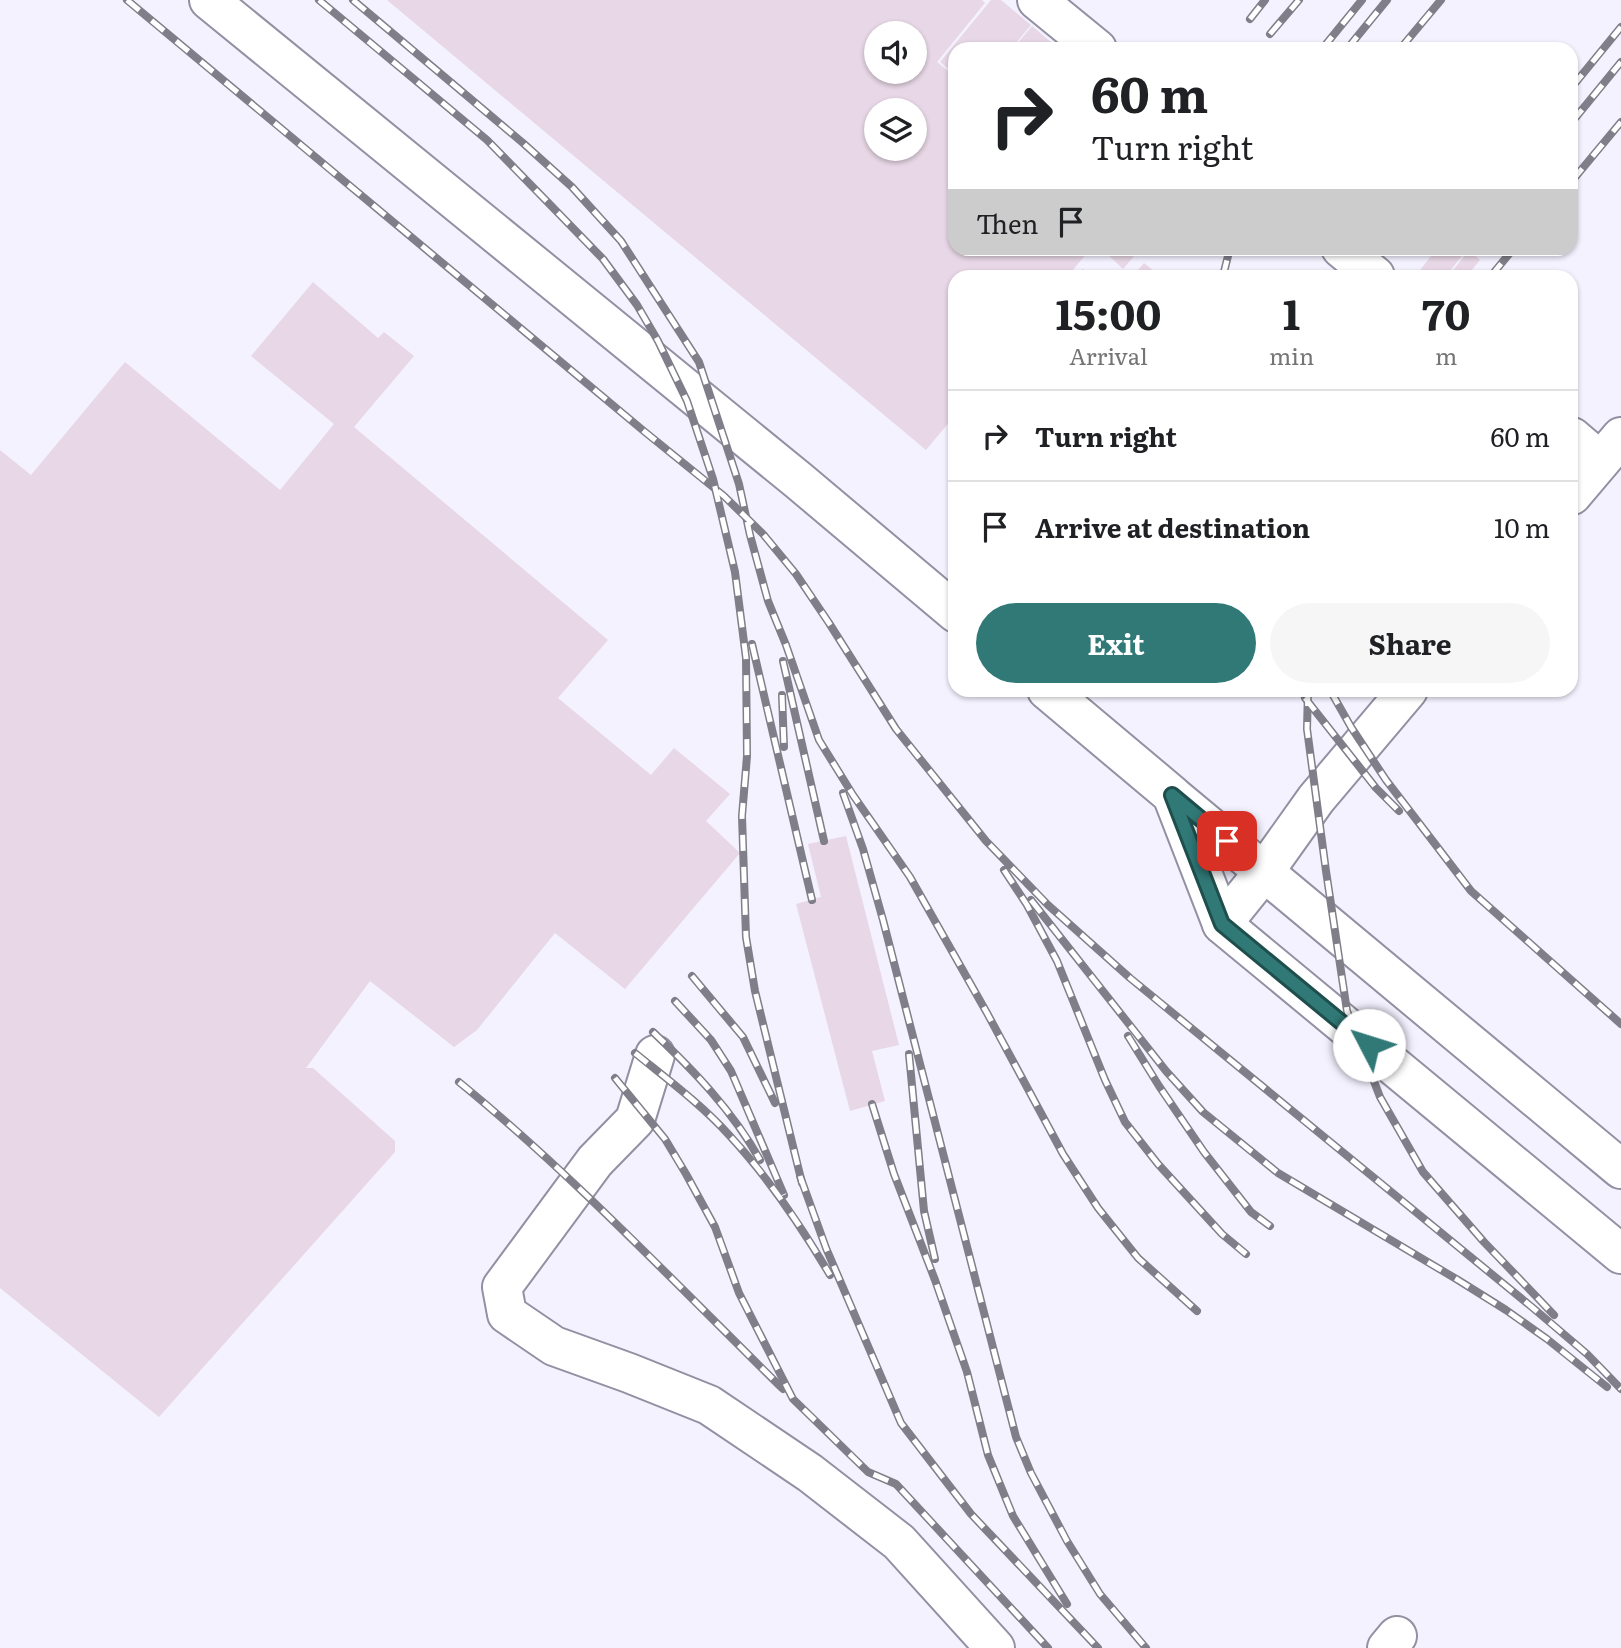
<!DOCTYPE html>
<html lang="en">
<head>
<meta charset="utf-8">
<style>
  :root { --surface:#fff; --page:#f6f6f6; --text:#202124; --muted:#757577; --line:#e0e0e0; --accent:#307977 }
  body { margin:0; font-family:Literata,serif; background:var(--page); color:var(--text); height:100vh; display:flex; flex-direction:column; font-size:26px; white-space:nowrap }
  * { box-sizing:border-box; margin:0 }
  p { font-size:23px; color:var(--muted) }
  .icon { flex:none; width:38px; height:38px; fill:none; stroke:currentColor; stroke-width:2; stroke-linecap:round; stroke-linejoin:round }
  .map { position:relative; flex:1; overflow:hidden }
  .side { position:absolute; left:948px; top:270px; width:630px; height:427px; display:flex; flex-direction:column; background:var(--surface); border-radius:21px; box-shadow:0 2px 5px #0004 }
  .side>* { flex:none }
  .banner { position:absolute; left:948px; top:42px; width:630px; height:214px; border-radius:21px; box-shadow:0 2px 5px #0004; background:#fff; color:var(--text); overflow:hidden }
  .tools { position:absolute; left:864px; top:21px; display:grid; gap:14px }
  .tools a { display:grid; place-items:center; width:63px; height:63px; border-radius:50%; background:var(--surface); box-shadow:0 2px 5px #0004; font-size:35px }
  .pin { position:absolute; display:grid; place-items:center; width:60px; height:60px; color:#fff; margin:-30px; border-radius:14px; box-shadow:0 4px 10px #0006 }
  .me { position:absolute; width:77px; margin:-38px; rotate:310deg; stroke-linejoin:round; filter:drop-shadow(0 0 5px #0008) }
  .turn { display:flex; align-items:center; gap:24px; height:147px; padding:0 28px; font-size:32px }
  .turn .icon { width:91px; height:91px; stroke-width:2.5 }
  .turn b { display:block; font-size:49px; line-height:60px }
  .then { display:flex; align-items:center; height:66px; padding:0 28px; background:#0003; gap:14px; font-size:26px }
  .eta { display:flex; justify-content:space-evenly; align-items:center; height:119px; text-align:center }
  .eta b { font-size:42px; font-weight:700; line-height:49px }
  .cta { display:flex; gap:14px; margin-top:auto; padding:14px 28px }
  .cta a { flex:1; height:80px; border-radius:42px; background:var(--accent); color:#fff; font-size:28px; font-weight:700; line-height:80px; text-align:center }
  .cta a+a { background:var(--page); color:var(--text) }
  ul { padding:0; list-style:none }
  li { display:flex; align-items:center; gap:21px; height:91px; padding:0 28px; border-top:2px solid var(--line) }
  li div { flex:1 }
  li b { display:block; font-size:26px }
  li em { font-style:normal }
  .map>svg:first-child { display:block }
  .building { fill:#e8d7e6; fill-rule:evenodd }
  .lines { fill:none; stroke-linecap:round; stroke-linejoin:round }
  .minor-casing { stroke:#9290a2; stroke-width:42 }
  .minor { stroke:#fff; stroke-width:38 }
  .rail-casing { stroke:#807e88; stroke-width:8 }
  .rail { stroke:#fff; stroke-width:5; stroke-dasharray:16; stroke-linecap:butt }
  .route-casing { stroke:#1f4f4d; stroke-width:18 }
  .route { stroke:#307977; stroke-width:12 }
</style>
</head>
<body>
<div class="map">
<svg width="1621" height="1648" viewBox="0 0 1621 1648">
  <rect width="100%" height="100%" fill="#f4f2ff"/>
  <g class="building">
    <path d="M 387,0 L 982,0 L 985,3 L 937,62 L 956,77 L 956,248 L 1091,248 L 1068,276 L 956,276 L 956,414 L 926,450 ZM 877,33 L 915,33 L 915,72 L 877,72 ZM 877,110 L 915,110 L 915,149 L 877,149 Z"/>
    <polygon points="991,0 1001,0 1031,25 1011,49 956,49 956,75 940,62"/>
    <polygon points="1032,26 1052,43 1047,49 1013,49"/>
    <polygon points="1101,248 1141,248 1123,269"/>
    <polygon points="1437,248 1468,248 1446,276 1422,276 1418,273"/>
    <polygon points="1469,250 1480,260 1467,276 1455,276 1451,273"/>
    <polygon points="1144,263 1160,276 1133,276"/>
    <polygon points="313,282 378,338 384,332 414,356 354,427 608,640 558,698 651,775 674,748 730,794 706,821 740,853 625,989 555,933 477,1030 454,1047 370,981 306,1068 313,1068 395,1141 395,1152 159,1417 0,1288 0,450 31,475 125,362 280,490 334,424 251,356"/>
    <polygon points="846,836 899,1045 872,1051 885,1101 850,1111 796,904 821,897 808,844"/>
  </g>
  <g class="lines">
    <g class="minor-casing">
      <g id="minor">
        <polyline points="209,0 798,480 956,613"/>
        <polyline points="1037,0 1097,49"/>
        <polyline points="1341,248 1375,276"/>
        <polyline points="1572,437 1600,461"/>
        <polyline points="1572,495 1621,437"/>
        <polyline points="1047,690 1172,795 1222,924 1621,1254"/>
        <polyline points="1174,797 1621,1169"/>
        <polyline points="1222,924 1264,872 1316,799 1408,690"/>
        <polyline points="655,1055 635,1120 595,1161 502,1287 507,1314 554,1346 629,1373 709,1405 810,1473 899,1542 995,1648"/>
        <polyline points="1387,1648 1397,1636"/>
      </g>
    </g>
    <use href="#minor" class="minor"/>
    <g class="rail-casing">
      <g id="rail">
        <polyline points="127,0 645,432 724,496 763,534 796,574 829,623 896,729 986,841 1048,905 1130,978 1533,1308 1587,1354 1621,1389"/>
        <polyline points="319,0 487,140 603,259 637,305 658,341 687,401 713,479 735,572 746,658 747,756 742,816 746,937 755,991 802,1183"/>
        <polyline points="353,0 523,143 572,187 621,241 699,362 739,484 750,535 768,601 786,645 819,740 853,795 910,877 987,1013 1063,1154 1098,1208 1138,1258 1197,1311"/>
        <polyline points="1250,19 1265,0"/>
        <polyline points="1270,34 1299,0"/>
        <polyline points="1322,49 1362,0"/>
        <polyline points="1347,49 1387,0"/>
        <polyline points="1400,49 1441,0"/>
        <polyline points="1572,87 1621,27"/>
        <polyline points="1572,122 1621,62"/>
        <polyline points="1572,181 1621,122"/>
        <polyline points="1083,274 1086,276"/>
        <polyline points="1223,276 1230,248"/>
        <polyline points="1491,276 1514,248"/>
        <polyline points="752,644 812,900"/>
        <polyline points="783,661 824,841"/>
        <polyline points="1308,690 1307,729 1326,871 1347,1011 1380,1097 1423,1172 1484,1242 1554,1315"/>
        <polyline points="1330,690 1351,727 1386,780 1471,891 1621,1024"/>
        <polyline points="782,695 784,747"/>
        <polyline points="1305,698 1376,788 1399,811"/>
        <polyline points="843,793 863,849 883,920 1016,1437 1031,1473 1067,1541 1100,1594 1146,1648"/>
        <polyline points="1004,870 1027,905 1057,961 1105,1080 1125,1122 1158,1164 1222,1234 1246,1254"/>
        <polyline points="1031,900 1166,1071 1203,1112 1278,1173 1458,1280 1506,1310 1547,1339 1607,1387"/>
        <polyline points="692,976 743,1037 775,1103"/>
        <polyline points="675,1001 711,1040 731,1071 784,1195"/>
        <path d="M 653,1032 C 694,1071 732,1110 760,1160"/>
        <polyline points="1128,1036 1159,1086 1204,1152 1251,1212 1270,1226"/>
        <path d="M 635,1053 C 667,1079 702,1105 729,1135 C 768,1177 801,1226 830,1275"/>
        <polyline points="909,1054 924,1211 935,1259"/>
        <polyline points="615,1078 665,1139 686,1174 715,1227 739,1293 793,1399 868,1472 896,1484 1048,1648"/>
        <path d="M 459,1082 C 574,1176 677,1285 783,1389"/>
        <polyline points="872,1104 894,1174 935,1280 967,1372 988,1455 1013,1516 1067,1604"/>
        <polyline points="800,1176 826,1248 901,1423 971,1514 1098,1648"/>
      </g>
    </g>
    <use href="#rail" class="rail"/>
  </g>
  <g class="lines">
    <g class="route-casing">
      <polyline id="route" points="1227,841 1172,795 1222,924 1369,1045"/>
    </g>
    <use href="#route" class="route"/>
  </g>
</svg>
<div class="tools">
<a><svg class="icon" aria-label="sound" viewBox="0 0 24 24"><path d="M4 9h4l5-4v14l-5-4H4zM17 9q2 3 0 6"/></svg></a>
<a><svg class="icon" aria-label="layers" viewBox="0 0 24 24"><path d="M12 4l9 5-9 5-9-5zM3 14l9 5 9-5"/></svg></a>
</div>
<div class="pin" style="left:1227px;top:841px;background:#d93025"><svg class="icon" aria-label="arrive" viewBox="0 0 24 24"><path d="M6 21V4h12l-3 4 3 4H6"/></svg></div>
<svg class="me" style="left:1369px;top:1045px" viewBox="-20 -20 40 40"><circle r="19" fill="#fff"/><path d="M0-13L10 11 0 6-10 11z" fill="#307977"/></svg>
<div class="banner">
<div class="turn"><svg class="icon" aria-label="right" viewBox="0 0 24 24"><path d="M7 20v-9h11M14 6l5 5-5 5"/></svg><div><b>60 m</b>Turn right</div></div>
<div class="then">Then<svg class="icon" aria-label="arrive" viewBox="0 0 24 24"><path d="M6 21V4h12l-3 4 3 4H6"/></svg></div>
</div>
<section class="side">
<div class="eta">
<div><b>15:00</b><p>Arrival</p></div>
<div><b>1</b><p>min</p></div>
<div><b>70</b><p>m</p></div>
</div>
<ul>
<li><svg class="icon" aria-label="right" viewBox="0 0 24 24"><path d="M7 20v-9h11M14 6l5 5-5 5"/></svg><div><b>Turn right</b></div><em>60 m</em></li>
<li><svg class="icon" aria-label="arrive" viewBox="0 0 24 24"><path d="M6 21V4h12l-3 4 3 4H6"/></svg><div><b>Arrive at destination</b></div><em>10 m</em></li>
</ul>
<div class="cta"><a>Exit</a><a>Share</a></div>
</section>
</div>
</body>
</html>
